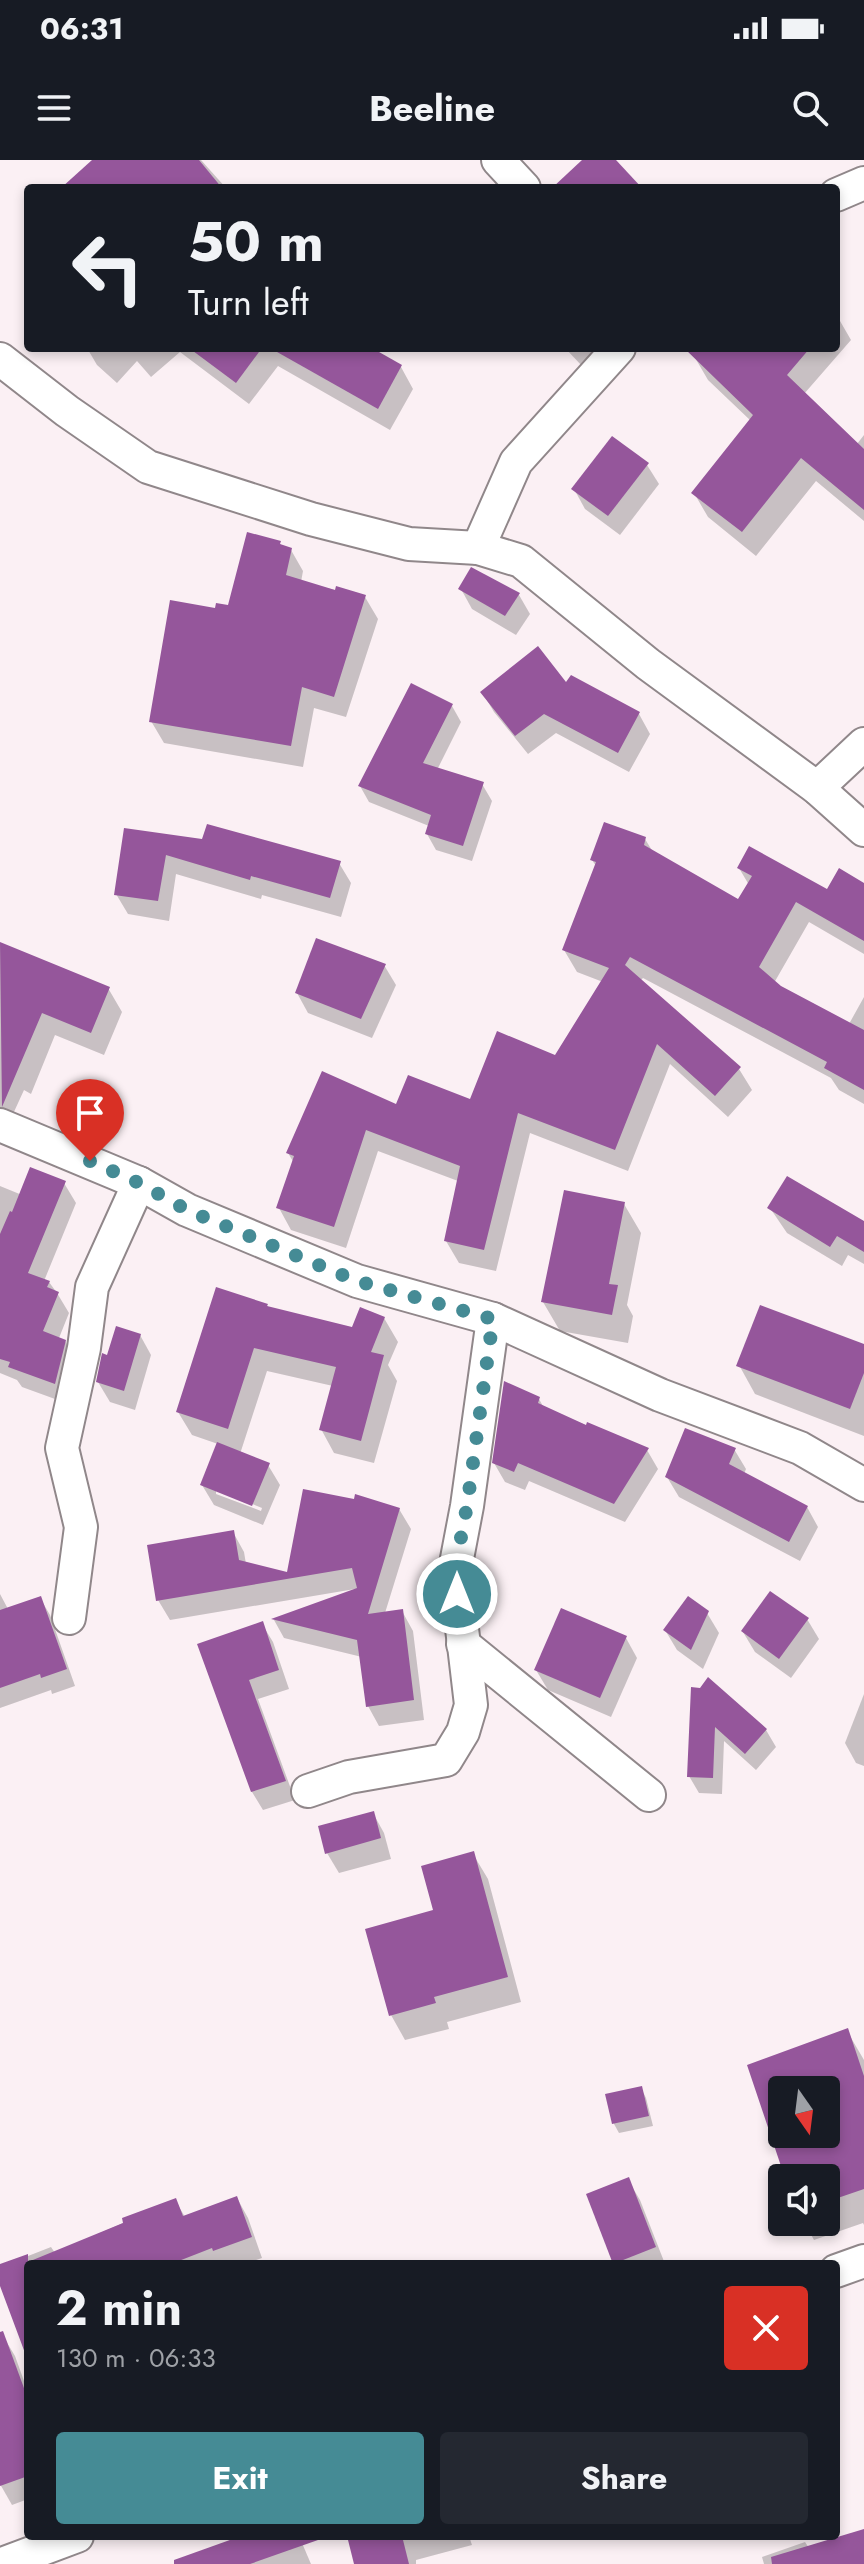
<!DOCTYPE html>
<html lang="en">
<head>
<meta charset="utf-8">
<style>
  :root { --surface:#171b24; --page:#242831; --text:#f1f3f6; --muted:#9ea1a6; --accent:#458b95 }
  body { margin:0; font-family:Jost,sans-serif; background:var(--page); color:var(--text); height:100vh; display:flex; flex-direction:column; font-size:30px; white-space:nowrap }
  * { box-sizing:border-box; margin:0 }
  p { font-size:26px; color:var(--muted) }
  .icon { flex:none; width:44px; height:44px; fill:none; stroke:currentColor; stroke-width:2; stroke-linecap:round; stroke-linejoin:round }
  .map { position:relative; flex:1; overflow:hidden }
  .details { position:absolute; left:24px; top:2100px; width:816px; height:280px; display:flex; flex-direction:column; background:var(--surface); border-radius:8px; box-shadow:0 4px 12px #0003 }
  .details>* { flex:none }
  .banner { position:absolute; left:24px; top:24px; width:816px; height:168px; border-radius:8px; box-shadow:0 4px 12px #0003; background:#171b24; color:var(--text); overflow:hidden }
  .needle { width:52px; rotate:166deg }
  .fabs { position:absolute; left:768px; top:1916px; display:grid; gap:16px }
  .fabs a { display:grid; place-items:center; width:72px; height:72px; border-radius:8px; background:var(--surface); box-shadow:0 4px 12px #0003; font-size:40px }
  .pin { position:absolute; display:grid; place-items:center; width:68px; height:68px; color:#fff; margin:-82px -34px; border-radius:50% 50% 50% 0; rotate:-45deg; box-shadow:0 0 8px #0007 }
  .pin .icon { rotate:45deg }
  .me { position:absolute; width:88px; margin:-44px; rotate:0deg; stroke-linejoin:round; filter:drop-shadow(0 0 6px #0008) }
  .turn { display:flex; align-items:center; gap:28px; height:168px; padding:0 32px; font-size:36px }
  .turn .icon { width:104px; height:104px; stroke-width:2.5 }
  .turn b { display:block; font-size:56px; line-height:68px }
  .round { display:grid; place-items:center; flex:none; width:84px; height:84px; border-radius:8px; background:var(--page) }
  .headline { display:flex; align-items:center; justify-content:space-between; height:136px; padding:0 32px }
  h1 { font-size:48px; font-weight:700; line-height:60px }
  .cta { display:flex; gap:16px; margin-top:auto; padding:16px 32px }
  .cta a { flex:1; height:92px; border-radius:8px; background:var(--accent); color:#fff; font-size:32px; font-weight:700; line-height:92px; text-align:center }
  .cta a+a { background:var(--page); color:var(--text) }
  .status { display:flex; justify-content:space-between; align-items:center; height:56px; padding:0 40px; background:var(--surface); direction:ltr }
  .status svg { height:22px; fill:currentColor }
  header { display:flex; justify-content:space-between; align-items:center; height:104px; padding:0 32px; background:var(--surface); font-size:36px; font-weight:700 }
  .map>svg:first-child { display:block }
  .shadow { fill:#0003; fill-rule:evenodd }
  .building { fill:#95569b; fill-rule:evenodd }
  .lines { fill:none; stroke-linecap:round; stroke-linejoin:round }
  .street-casing { stroke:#90878a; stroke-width:36 }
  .street { stroke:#fff; stroke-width:32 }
  .route { stroke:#458b95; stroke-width:14; stroke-dasharray:0 25.2 }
</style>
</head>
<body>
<div class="status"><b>06:31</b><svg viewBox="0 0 49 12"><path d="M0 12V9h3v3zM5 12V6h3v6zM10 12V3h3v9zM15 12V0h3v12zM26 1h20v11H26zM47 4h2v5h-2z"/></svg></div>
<header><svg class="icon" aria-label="menu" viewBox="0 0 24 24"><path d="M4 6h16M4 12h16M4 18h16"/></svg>Beeline<svg class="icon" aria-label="search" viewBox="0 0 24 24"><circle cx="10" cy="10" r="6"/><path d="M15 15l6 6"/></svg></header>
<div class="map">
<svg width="864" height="2404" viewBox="0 0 864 2404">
  <rect width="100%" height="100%" fill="#fbf0f4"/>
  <g class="shadow">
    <polygon points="95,0 201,0 226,28 81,28"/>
    <polygon points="836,154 851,180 804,234 857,284 864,275 864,361 816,321 756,396 708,357 694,333 751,261 708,220 694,196 701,188 836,188"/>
    <polygon points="87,188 368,188 401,207 413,229 390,270 278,206 249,244 180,192 151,217 137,201 117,223 97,205"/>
    <polygon points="565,188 604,188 583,207"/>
    <polygon points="647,305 659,324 620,375 585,349 574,329"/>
    <polygon points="279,382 282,387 291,390 303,411 301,422 365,437 378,459 346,557 314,548 303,607 164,583 151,561 216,450 230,447"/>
    <polygon points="461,429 519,435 530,454 516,475 472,449"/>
    <polygon points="565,525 639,554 650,574 629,612 556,573 528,594 494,552 482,532"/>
    <polygon points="452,546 461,562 437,610 482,624 492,641 472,701 436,690 427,674 429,666 369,642 360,626"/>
    <polygon points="126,670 339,703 351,723 341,757 262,735 261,739 176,714 169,761 128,754 116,734"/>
    <polygon points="645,679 653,692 739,742 749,725 739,708 827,732 864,748 864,794 809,762 774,823 849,864 864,837 864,944 839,930 831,918 643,818 640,821 739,909 752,930 728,957 670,904 628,1011 530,973 496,1111 459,1103 446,1081 458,1021 378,991 346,1088 291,1070 279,1048 294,1003 288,993 398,947 472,941 556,897 603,822 577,812 564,790 596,706 592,700"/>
    <polygon points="0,784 108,828 122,852 104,895 55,875 31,934 24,930 13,954 0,948"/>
    <polygon points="384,805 396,825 372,878 308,853 297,833"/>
    <polygon points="64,1023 76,1043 44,1121 49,1122 57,1133 69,1153 59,1178 65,1181 76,1201 66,1243 22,1227 17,1220 0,1213 0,1026 22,1035"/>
    <polygon points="624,1044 641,1073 627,1145 633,1156 628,1183 560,1171 543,1142"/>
    <polygon points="770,1048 864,1063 864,1104 848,1095 842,1106 787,1073"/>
    <path d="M 267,1145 L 269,1149 L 353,1169 L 384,1158 L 398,1182 L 388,1205 L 397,1221 L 374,1303 L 334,1293 L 321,1269 L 333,1226 L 267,1211 L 240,1294 L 268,1305 L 280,1325 L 263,1365 L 214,1345 L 202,1325 L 218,1284 L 192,1275 L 178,1252 ZM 216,1329 L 262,1348 L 261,1351 L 216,1334 Z"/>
    <polygon points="140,1175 151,1195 135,1250 110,1242 98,1222 108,1198"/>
    <polygon points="864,1186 864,1276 755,1234 739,1205"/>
    <polygon points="539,1239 544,1248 647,1290 658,1309 625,1362 529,1321 525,1330 505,1322 494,1303"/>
    <polygon points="734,1289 746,1309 744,1314 807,1347 818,1367 800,1401 679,1337 667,1317"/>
    <polygon points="399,1349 411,1369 385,1453 402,1451 413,1471 424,1560 379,1566 368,1546 362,1497 284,1478 274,1460 355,1431 355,1429 170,1460 158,1440 233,1372 244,1392 246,1404 289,1414"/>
    <polygon points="0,1434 8,1449 40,1438 50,1455 75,1526 52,1534 51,1530 0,1548"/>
    <polygon points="707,1453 719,1473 703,1509 677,1490 665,1470"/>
    <polygon points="807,1459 819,1479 791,1518 755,1492 743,1472"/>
    <polygon points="262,1464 273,1482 289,1529 258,1539 295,1640 263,1650 252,1632 200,1486"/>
    <polygon points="626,1478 637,1498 611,1557 548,1530 536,1510"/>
    <polygon points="708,1520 766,1570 776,1587 756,1610 724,1581 722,1634 699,1633 689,1616 701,1530"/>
    <polygon points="864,1534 864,1606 856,1603 845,1583"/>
    <polygon points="373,1653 384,1673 391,1699 339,1713 327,1693"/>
    <polygon points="473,1694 488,1719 521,1842 447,1862 449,1869 405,1880 391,1855 435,1751"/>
    <path d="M 847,1871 L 864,1900 L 864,2065 L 863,2063 L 814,2080 L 804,2062 L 826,2062 L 826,2018 L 787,2018 L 750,1907 ZM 782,1930 L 826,1930 L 826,1974 L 782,1974 Z"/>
    <polygon points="641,1928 646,1938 653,1966 619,1973 614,1964 607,1936"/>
    <polygon points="628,2020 640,2040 665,2104 615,2104 588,2035"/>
    <polygon points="237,2038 248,2058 262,2098 244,2104 28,2104 28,2185 0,2120 0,2107 51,2087 55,2093 175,2040 185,2057"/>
    <polygon points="3,2176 15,2196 28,2232 28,2339 12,2345 0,2324 0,2177"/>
    <polygon points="864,2371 864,2404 764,2404 762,2397 805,2382 809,2388"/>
    <polygon points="247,2376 299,2376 311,2404 213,2404"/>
    <polygon points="349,2376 469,2376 472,2385 416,2400 416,2404 356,2404"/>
  </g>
  <g class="building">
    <polygon points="92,0 199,0 222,28 61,28"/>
    <polygon points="582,0 616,0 642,28 552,28"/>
    <polygon points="189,188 262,188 236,223"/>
    <polygon points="270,188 372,188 402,205 378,249"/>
    <polygon points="684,188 810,188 787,215 864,289 864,350 801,298 742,372 691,333 753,255"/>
    <polygon points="612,276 649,303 608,356 571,329"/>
    <polygon points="247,372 281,381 280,384 292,388 286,415 335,430 336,426 366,435 334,537 302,527 291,586 149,562 170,440 215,448 216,443 228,445"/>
    <polygon points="471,407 520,433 505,456 458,429"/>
    <polygon points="538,486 566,522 571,515 640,552 618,593 544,554 515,576 480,532"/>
    <polygon points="411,523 453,544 423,603 484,622 463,686 425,674 431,655 358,626"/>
    <polygon points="604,662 646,677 644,685 738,739 752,716 737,708 749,686 827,729 839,708 864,723 864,781 796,742 759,807 781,826 864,870 864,930 824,908 827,902 630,797 625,805 741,907 715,936 657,884 615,990 518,953 484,1090 444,1081 460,1006 366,970 334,1067 276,1048 294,996 286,993 322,911 396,944 408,915 470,939 497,871 555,895 609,808 562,790 596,702 590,700"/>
    <polygon points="207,664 341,701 330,738 251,716 250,720 166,695 158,741 114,735 124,668 202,679"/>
    <polygon points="316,778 386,804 361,859 295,833"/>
    <polygon points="0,782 110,827 91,873 42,853 2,947"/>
    <polygon points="30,1007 66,1021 28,1113 50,1121 47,1127 59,1132 43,1171 66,1180 55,1224 8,1207 10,1202 0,1199 0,1074 10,1051 12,1052"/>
    <polygon points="787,1016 864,1061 864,1092 837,1076 830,1087 767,1048"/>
    <polygon points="564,1030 625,1042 609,1124 618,1125 612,1155 541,1142"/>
    <polygon points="216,1127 268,1144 267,1146 352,1167 360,1147 385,1157 371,1192 384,1195 361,1281 319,1270 336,1207 254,1188 228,1269 176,1252"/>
    <polygon points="760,1145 864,1184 864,1213 850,1249 736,1206"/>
    <polygon points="116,1166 141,1174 124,1231 96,1222 102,1193 107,1195"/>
    <polygon points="504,1221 540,1237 538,1243 586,1265 587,1262 649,1288 614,1344 518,1303 514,1312 492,1303"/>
    <polygon points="685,1268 736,1288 729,1304 808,1346 789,1382 665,1317"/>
    <polygon points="217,1282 270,1303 252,1346 200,1325"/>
    <polygon points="303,1329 354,1339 355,1334 400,1348 368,1454 403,1449 414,1540 366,1547 357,1480 271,1459 357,1428 352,1408 156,1441 147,1385 234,1370 239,1400 287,1412"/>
    <polygon points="770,1431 809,1458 779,1499 741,1471"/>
    <polygon points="41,1436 67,1509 41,1518 40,1514 0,1528 0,1450"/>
    <polygon points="688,1436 709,1451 691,1490 663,1470"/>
    <polygon points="561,1448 627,1476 600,1538 534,1510"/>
    <polygon points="263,1461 279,1510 249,1520 286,1621 251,1632 197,1484"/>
    <polygon points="708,1517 767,1569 745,1594 715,1567 713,1618 687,1617 691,1527 700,1528"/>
    <polygon points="374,1651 381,1678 325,1694 318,1666"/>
    <polygon points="474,1691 508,1817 434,1837 436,1843 389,1856 365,1769 433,1750 421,1706"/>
    <path d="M 848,1868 L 864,1916 L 864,2029 L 826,2042 L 826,2018 L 785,2018 L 747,1905 ZM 782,1930 L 826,1930 L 826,1974 L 782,1974 Z"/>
    <polygon points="642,1926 649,1956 612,1964 605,1934"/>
    <polygon points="629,2017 656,2087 613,2104 586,2034"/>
    <polygon points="237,2036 252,2077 213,2091 212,2088 171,2104 28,2104 28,2193 25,2193 0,2126 0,2104 28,2094 28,2102 123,2063 122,2058 176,2038 183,2056"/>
    <polygon points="3,2171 28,2239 28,2316 0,2326 0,2172"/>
    <polygon points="864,2369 864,2404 772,2404 771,2397"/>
    <polygon points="241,2376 317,2376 318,2380 250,2404 174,2404 174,2400"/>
    <polygon points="347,2376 402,2376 409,2404 354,2404"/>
  </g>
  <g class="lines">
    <g class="street-casing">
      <g id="street">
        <polyline points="498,0 524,28"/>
        <polyline points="836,35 864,23"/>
        <polyline points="0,199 67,251 148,307 311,359 409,384 478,388 521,401 648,504 817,628 864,670"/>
        <polyline points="478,388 516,302 619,188"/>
        <polyline points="817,628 864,584"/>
        <polyline points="0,965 139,1023 187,1050 357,1121 493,1159 660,1235 800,1288 864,1325"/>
        <polyline points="69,1458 81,1367 62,1288 84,1188 92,1127 139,1023"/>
        <polyline points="463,1484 649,1635"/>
        <polyline points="308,1631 349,1617 446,1600 463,1572 471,1545 455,1409 467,1346 493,1159"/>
        <polyline points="836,2111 864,2101"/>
        <polyline points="2,2404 77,2376"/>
      </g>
    </g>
    <use href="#street" class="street"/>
  </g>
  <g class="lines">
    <polyline class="route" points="90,1001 139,1023 187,1050 357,1121 493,1159 467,1346 455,1409 457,1434"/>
  </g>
</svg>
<div class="fabs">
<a><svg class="needle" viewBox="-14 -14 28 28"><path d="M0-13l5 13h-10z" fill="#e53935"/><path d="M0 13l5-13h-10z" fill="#9ea1a6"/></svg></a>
<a><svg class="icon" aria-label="sound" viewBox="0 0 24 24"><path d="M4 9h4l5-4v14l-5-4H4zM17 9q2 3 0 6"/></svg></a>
</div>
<div class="pin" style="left:90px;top:1001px;background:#d93025"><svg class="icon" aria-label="arrive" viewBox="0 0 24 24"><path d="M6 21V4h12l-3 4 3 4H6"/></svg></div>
<svg class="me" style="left:457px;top:1434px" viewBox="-20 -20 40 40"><circle r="17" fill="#458b95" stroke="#fff" stroke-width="3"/><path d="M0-11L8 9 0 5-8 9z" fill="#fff"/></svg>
<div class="banner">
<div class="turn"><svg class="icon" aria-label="left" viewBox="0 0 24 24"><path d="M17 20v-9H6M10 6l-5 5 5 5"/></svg><div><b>50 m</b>Turn left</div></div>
</div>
<section class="details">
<div class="headline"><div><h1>2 min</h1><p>130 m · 06:33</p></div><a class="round" style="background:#d93025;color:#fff"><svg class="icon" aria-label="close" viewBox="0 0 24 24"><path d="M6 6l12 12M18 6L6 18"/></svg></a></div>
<div class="cta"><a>Exit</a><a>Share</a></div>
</section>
</div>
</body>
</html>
